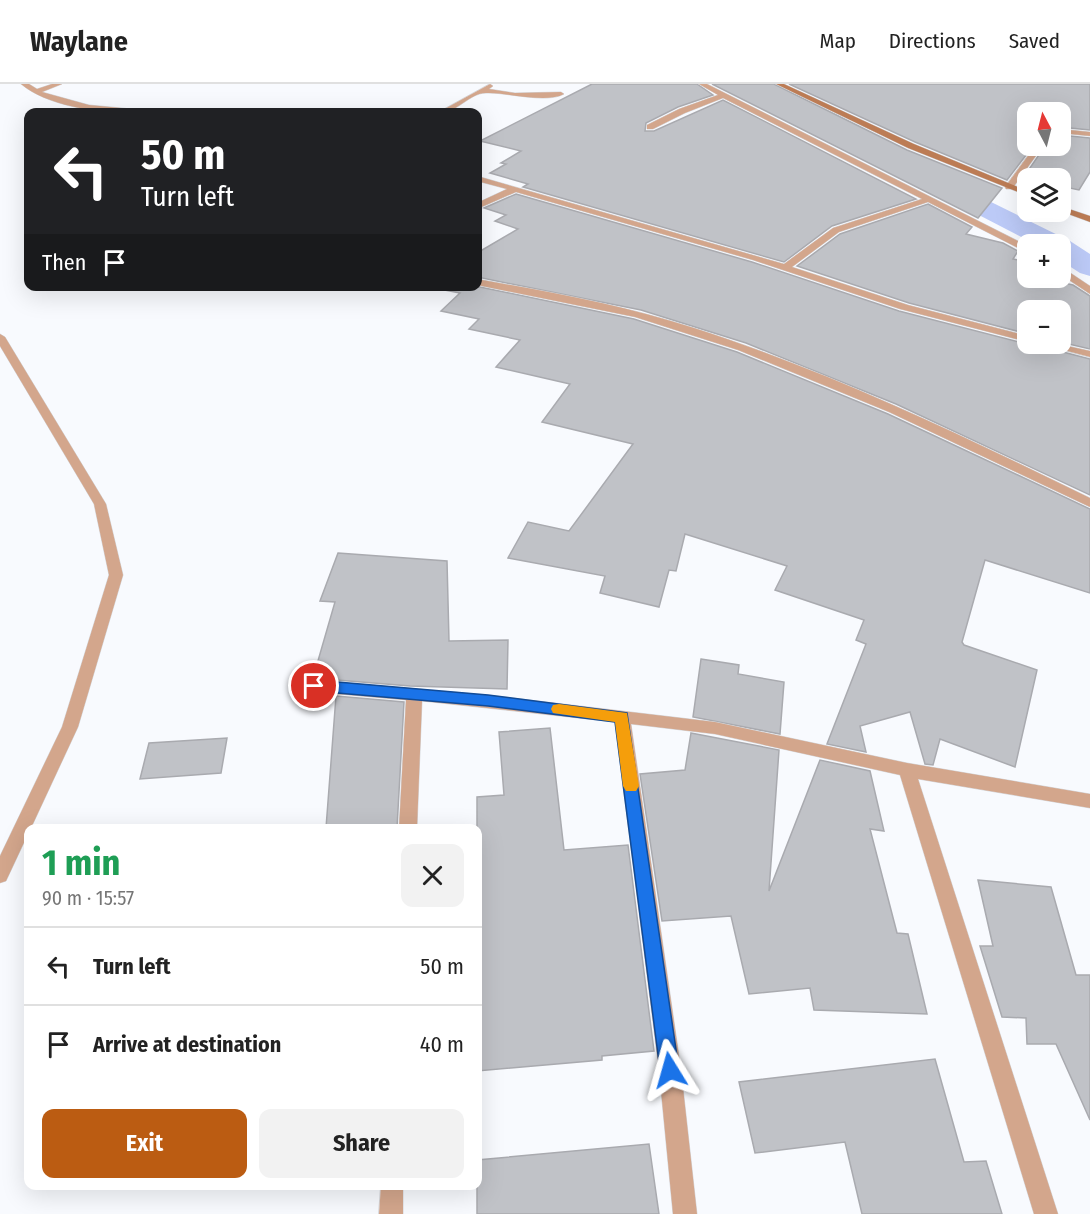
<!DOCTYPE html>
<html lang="en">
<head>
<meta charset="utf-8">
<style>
  :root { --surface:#fff; --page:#f2f2f2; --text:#222; --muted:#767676; --line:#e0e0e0; --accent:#bb5c12 }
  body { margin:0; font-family:"Fira Sans Condensed",sans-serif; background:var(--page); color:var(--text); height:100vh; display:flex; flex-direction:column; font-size:22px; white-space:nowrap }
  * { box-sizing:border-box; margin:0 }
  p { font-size:20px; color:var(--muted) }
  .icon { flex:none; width:33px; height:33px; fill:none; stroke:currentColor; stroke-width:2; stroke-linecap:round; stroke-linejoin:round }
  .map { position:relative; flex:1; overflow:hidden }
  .panel { position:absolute; left:24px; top:740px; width:458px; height:366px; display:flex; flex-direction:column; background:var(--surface); border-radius:12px; box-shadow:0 6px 24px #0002 }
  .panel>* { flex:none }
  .guide { position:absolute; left:24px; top:24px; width:458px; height:183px; border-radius:12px; box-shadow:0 6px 24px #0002; background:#202124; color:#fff; overflow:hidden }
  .needle { width:39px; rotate:353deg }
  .buttons { position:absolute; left:1017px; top:18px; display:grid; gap:12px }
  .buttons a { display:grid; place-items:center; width:54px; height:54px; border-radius:12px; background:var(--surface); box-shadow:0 6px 24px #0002; font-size:30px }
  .pin { position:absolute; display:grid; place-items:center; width:51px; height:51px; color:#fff; margin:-26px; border:3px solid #fff; border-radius:50%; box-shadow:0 2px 6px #0007 }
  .me { position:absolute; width:66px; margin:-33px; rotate:352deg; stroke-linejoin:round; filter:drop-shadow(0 0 4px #0008) }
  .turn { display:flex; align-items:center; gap:21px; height:126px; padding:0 18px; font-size:27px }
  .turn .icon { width:78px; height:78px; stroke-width:2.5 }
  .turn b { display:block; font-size:42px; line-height:51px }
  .then { display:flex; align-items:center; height:57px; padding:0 18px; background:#0003; gap:12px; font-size:22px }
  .round { display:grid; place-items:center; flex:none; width:63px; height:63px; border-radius:12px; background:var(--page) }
  .overview { display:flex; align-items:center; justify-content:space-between; height:102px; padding:0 18px }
  h1 { font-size:36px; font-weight:700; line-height:45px; color:#1e9e55 }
  .primary-button { display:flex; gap:12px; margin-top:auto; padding:12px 18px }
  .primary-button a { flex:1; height:69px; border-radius:12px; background:var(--accent); color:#fff; font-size:24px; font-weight:700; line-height:69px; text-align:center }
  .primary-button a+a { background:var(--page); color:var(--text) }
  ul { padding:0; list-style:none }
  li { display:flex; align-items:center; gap:18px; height:78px; padding:0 18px; border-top:2px solid var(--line) }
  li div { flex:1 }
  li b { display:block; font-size:22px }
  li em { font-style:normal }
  header { display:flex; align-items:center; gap:36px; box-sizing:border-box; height:84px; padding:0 30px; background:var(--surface); border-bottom:2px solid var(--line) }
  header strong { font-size:28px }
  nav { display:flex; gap:33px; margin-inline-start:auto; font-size:21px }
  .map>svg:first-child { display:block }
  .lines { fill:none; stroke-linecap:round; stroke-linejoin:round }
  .canal { fill:#bccaf7; fill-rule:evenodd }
  .building { fill:#c0c2c7; stroke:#a9aaaf; stroke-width:1.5 }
  .street-casing { stroke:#d5d7db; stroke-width:1 }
  .secondary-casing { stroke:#d5d7db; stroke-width:1 }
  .street { fill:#d3a68c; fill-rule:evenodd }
  .secondary { fill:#bc7c55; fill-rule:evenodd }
  .route { fill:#1a73e8; stroke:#114b97; stroke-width:1.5 }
  .slow { fill:#f59e0b }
</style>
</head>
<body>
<header>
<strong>Waylane</strong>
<nav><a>Map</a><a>Directions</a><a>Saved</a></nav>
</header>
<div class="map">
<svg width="1090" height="1130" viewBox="0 0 1090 1130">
  <rect width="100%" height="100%" fill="#f8fafe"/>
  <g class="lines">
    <polygon class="canal" points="928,87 1070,157 1090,170 1090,192 1080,189 1060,176 1060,160 1035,160 919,100 915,95 919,90"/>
  </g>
  <g class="building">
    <polygon points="592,0 697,0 713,11 678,23 646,39 645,47 654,47 723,16 916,115 832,142 784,178 523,103 528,100 490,89 506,80 501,79 521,67 480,57"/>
    <polygon points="712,0 774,0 907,66 1002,104 978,134"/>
    <polygon points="789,0 1090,0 1090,46 1060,43 1060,28 1028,28 1028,62 1033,62 1007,96 915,58"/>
    <polygon points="1060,51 1090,54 1090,88 1079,106 1060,102 1060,94 1023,94 1045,62 1060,62"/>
    <polygon points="516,110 752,178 899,227 1027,260 1039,260 1040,262 1090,275 1090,411 896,320 746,259 641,226 477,193 477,169 518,145 495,137 506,131 484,124"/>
    <polygon points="928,120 972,143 966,150 1003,159 1018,167 1013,175 1027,178 1021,189 1028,190 1028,194 1041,194 1073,201 1090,212 1090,265 1060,258 1060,226 1028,226 1028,250 909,219 797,182 840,150"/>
    <polygon points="451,202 475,202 634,235 737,268 888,330 1090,425 1090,509 985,476 962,558 964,561 1037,586 1015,683 940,655 933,681 925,680 910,628 860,642 866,668 827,660 866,560 856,556 864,536 775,506 787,482 685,450 676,487 669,486 659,523 600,509 605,492 508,474 528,438 569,447 633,360 542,338 570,300 496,283 520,256 469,245 479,235 441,227 460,209 445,206"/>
    <polygon points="338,469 447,477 449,557 508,556 507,605 410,602 313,594 335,518 320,517"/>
    <polygon points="701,575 739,581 738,590 784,598 780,650 693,633"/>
    <polygon points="336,612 404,618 397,744 326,744"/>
    <polygon points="550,644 564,766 628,761 654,967 602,972 602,976 477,987 477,713 504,711 499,648"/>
    <polygon points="691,649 779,666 769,807 820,676 870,687 884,747 870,745 897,849 908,850 927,930 814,926 810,904 749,910 731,832 662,837 640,690 685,686"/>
    <polygon points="227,654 221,689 140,695 149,659"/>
    <polygon points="978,796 1051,803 1076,891 1090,891 1090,1036 1056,960 1027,960 1026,934 1002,933 980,862 993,862"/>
    <polygon points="935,975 964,1078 986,1077 1002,1130 862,1130 845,1058 755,1069 739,998"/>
    <polygon points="649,1060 659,1130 477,1130 477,1076"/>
  </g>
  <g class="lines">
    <g class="street-casing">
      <g id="street">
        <path d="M 21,0 L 29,0 L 37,5 L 52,0 L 62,0 L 42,8 L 89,21 L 164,28 C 123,33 51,26 21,0 Z"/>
        <path d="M 490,0 L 493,2 L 489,5 L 515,9 L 561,8 L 564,10 C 546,20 506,8 486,9 C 469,9 457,30 439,28 Z"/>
        <polygon points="699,0 707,0 1028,162 1028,169 928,118 839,148 792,183 908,221 1028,252 1028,258 900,225 753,176 516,108 477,125 477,119 507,105 477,97 477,92 784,180 833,144 922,115 723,14 685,29 653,45 647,45 647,41 679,25 718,11"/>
        <polygon points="1060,45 1090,48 1090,52 1060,49"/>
        <polygon points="1035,62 1043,62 1012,105 1006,105 1005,103"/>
        <polygon points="1060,182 1090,202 1090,210 1060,190"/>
        <path d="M 477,195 C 550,208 623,221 694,244 C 831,288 961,351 1090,414 L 1090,423 L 889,328 L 738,266 L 635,233 L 477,201 Z"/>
        <polygon points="0,250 5,253 106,420 123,491 78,643 31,744 28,744 28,750 6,797 0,799 0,772 62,643 109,491 94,420 0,262"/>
        <polygon points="1041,260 1058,260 1090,267 1090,273"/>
        <polygon points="314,596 487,611 715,638 907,679 1090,710 1090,724 918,695 1058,1130 1034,1130 900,691 715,650 631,640 681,986 697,1130 673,1130 659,986 615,638 422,617 417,744 399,744 406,616 314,608 309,606 306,602 309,598"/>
        <polygon points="381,1101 403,1101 403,1130 379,1130"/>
      </g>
    </g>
    <g class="secondary-casing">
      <g id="secondary">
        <polygon points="776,0 784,0 914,60 1028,107 1028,112 908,64"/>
        <polygon points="1060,122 1090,132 1090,138 1060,127"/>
      </g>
    </g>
    <use href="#street" class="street"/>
    <use href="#secondary" class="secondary"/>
  </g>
  <polygon class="route" points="314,596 488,611 627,629 679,986 677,993 670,996 663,993 660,986 615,638 488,622 314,607 307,602"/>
  <polygon class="slow" points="559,620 627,629 639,702 636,707 626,707 623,702 615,638 553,629 551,625 553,621"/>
</svg>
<div class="buttons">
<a><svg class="needle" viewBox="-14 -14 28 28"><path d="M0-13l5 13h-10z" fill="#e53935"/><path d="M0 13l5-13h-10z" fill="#767676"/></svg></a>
<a><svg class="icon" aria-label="layers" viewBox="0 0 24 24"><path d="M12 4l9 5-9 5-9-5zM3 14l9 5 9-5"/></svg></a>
<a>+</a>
<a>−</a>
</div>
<div class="pin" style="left:314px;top:602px;background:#d93025"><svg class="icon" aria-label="arrive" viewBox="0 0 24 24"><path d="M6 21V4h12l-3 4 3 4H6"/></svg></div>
<svg class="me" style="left:670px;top:986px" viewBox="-20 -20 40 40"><path d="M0-17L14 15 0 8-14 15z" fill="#1a73e8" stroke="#fff" stroke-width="4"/></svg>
<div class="guide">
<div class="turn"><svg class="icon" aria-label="left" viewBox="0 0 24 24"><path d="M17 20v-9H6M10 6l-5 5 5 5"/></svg><div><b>50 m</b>Turn left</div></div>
<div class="then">Then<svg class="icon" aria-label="arrive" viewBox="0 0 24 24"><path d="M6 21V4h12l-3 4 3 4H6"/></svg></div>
</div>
<section class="panel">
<div class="overview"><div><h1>1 min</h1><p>90 m · 15:57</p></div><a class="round"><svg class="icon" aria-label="close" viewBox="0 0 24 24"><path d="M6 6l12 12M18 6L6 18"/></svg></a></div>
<ul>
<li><svg class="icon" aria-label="left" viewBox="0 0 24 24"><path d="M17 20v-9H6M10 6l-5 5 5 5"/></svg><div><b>Turn left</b></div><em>50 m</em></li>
<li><svg class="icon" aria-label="arrive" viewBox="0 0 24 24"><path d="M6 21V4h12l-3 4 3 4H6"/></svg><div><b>Arrive at destination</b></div><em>40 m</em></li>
</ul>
<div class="primary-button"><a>Exit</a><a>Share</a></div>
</section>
</div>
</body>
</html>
